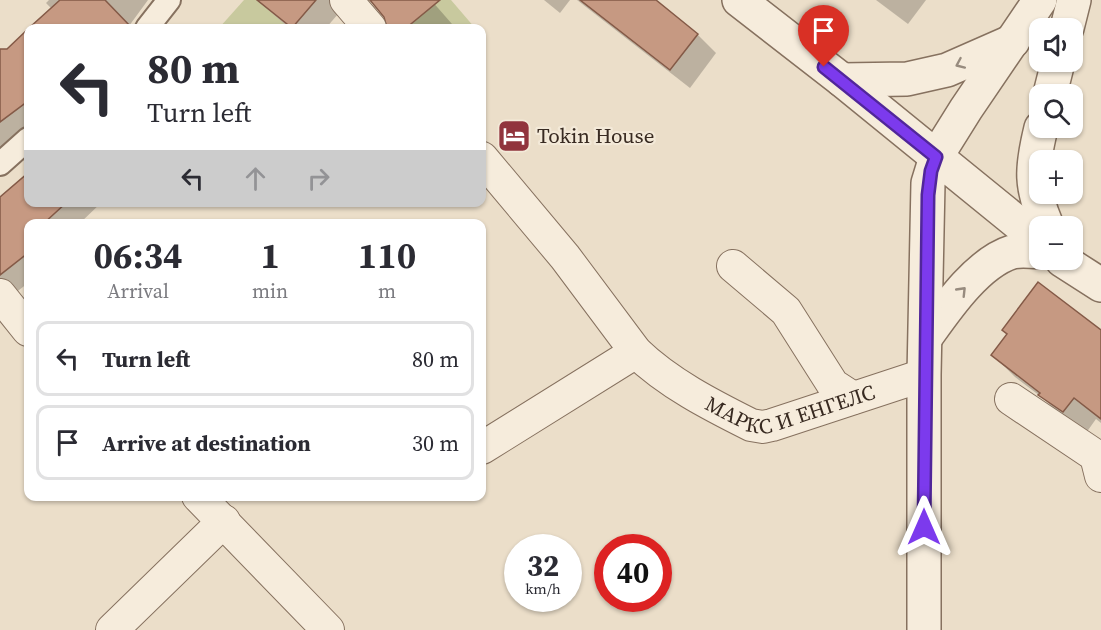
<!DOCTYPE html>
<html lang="en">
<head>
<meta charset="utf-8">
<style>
  :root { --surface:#fff; --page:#f7f7f7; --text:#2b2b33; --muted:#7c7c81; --line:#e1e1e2 }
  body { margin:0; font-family:"Source Serif 4",serif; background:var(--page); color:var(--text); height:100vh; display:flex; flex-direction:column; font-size:22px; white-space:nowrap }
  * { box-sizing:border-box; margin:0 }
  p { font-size:20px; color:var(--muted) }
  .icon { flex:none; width:33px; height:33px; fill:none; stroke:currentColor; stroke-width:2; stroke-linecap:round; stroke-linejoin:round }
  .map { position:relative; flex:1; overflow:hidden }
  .panel { position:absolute; left:24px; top:219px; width:462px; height:282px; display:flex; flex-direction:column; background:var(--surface); border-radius:12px; box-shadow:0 2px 4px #0004 }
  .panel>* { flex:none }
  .guide { position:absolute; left:24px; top:24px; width:462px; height:183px; border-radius:12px; box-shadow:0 2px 4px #0004; background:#fff; color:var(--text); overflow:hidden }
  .tools { position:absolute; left:1029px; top:18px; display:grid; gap:12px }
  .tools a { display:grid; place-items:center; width:54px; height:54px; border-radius:12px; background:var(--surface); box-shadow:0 2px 4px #0004; font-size:30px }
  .speed { position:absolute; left:504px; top:534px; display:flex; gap:12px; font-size:30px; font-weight:700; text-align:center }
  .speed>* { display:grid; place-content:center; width:78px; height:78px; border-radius:50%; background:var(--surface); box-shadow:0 2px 4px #0004; line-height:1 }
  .speed small { font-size:15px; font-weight:400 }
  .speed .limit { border:9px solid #d22; background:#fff; color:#111 }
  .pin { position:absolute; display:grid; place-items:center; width:51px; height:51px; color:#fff; margin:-62px -26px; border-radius:50% 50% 50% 0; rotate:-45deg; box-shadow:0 0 6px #0007 }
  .pin .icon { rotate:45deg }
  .me { position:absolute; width:66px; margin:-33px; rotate:0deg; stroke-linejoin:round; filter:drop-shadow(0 0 4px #0008) }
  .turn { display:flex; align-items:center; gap:21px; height:126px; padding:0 24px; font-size:27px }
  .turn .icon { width:78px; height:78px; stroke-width:2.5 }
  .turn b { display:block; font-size:42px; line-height:51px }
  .lanes { display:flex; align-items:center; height:57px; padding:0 24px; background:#0003; justify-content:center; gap:30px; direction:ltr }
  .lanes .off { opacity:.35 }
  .eta { display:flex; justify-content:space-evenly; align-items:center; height:102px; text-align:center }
  .eta b { font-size:36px; font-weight:700; line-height:42px }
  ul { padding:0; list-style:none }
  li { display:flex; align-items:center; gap:18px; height:75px; margin:0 12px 9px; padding:0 12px; border:3px solid var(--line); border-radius:12px }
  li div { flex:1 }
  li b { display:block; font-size:22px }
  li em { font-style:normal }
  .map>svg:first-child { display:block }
  .green { fill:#c8c99e }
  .shadow { fill:#0003 }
  .building { fill:#c69982; stroke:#845a47; stroke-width:1.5 }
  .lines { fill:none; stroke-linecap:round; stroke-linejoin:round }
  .pedestrian-casing { stroke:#86715f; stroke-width:26 }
  .minor-casing { stroke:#86715f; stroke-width:34 }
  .tertiary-casing { stroke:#86715f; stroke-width:36 }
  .pedestrian { stroke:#f6ecdc; stroke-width:22 }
  .minor { stroke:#f6ecdc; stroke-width:32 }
  .tertiary { stroke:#f6ecdc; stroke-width:33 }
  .oneway { stroke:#978b7e }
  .route-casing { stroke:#51269a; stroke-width:15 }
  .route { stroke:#7c3aed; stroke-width:10 }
  .labels { text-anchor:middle; stroke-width:4.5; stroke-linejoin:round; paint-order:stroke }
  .poi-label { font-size:21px; fill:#382a21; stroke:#f3e9d8; text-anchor:start }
  .street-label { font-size:21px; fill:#382a21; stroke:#f3e9d8 }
</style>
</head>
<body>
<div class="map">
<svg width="1101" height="630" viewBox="0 0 1101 630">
  <rect width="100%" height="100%" fill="#ebdec9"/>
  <g class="green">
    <polygon points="244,0 257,0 289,28 219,28"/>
    <polygon points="440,0 451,0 475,28 406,28"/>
  </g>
  <g class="shadow">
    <polygon points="49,0 148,0 129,26 131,28 31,28 52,9 46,3"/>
    <polygon points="257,0 350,0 326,28 289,28"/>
    <polygon points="365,0 431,0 452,24 447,28 389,28 389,24 373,2"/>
    <polygon points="544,0 570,0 560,13"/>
    <polygon points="577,0 653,0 698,35 716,53 690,88"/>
    <polygon points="876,0 926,0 908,24"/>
    <polygon points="28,31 28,131 0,151 0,58"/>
    <polygon points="28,175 28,202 102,202 79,224 28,224 28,283 14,294 0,297 0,199"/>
    <polygon points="1101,332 1101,423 1096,419 1086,433 1062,417 1044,399 1015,377 993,355"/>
  </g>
  <g class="building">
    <polygon points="60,0 105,0 132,28 29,28"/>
    <polygon points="257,0 316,0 292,28"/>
    <polygon points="370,0 440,0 406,28 387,28 384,17"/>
    <polygon points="580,0 656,0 698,34 670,70"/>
    <polygon points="28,29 28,101 0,122 0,49 7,49"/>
    <polygon points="28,173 28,202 67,202 43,224 28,224 28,253 0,275 0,197"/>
    <polygon points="1038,282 1101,330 1101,419 1074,398 1063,412 1038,395 1040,393 991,355 1007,334 1002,330"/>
  </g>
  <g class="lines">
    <g class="pedestrian-casing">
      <g id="pedestrian">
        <polyline points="147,28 169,0"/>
        <polyline points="0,164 28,139"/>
      </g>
    </g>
    <g class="minor-casing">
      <g id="minor">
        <polyline points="346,0 370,28"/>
        <path id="s1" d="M 482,158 L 565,257 L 636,352 C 668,383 711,405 751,425 L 763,427 L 772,425 L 924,375"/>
        <polyline points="733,266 786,311 833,385 853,398"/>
        <polyline points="0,295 28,330"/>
        <polyline points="1011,399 1096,456 1101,476"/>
        <polyline points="482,448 636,352"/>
        <polyline points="198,496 328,630"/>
        <polyline points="112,630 224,521"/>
      </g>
    </g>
    <g class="tertiary-casing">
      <g id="tertiary">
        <polyline points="739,0 842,80 1040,241"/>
        <polyline points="1067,28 1074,0"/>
        <polyline points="842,80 907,79 947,70 1013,41"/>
        <polyline points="1050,94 1058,62"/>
        <path d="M 1041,128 C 1031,169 1030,186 1047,226"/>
        <polyline points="1062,260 1101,285"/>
        <path d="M 926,337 C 946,309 977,263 1012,252 C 1021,250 1030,251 1040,252"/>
        <polyline points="924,630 924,375 928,183 936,157 966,109 1040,0"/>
      </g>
    </g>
    <use href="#pedestrian" class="pedestrian"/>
    <use href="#minor" class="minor"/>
    <use href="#tertiary" class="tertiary"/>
  </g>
  <defs><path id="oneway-chevron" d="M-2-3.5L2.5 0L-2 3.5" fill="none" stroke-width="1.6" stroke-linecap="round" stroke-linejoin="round" transform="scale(1.5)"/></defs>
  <g class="oneway">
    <use href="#oneway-chevron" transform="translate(960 64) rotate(156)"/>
    <use href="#oneway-chevron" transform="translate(962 291) rotate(-46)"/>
  </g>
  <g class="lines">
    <g class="route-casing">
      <polyline id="route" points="824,67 936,157 931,171 928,195 924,527"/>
    </g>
    <use href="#route" class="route"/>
  </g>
  <defs>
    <g id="hotel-square" transform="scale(1.725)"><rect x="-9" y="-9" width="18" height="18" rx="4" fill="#91343d" stroke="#f3e9d8"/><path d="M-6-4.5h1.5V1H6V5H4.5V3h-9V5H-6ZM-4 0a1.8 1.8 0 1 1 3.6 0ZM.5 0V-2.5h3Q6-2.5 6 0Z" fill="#fff"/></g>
  </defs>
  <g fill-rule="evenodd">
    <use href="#hotel-square" x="514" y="136"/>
  </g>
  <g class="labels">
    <g class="poi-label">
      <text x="537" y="143">Tokin House</text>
    </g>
    <g class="street-label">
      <text dy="7" stroke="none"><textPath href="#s1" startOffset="424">МАРКС И ЕНГЕЛС</textPath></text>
    </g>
  </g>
</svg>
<div class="tools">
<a><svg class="icon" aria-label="sound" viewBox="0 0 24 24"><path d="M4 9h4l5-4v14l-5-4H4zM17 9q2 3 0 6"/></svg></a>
<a><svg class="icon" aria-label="search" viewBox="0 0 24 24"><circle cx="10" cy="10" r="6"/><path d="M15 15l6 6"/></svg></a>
<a>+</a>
<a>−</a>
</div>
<div class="speed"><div>32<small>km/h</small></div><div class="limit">40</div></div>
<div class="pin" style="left:824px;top:67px;background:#d93025"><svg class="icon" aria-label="arrive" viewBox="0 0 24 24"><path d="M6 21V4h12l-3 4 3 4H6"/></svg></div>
<svg class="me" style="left:924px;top:527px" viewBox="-20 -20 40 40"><path d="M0-17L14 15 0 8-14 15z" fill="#7c3aed" stroke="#fff" stroke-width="4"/></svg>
<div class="guide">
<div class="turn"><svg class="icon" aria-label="left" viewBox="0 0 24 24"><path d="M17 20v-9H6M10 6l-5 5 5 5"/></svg><div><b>80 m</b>Turn left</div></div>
<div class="lanes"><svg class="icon" aria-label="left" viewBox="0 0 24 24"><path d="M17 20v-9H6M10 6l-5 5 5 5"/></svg><svg class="icon off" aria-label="ahead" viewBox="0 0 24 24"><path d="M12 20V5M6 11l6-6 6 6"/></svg><svg class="icon off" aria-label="right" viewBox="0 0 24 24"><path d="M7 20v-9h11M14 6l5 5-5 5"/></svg></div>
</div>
<section class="panel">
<div class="eta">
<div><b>06:34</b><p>Arrival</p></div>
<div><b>1</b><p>min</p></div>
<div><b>110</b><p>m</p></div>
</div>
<ul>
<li><svg class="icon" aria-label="left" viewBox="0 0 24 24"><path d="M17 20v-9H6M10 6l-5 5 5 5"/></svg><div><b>Turn left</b></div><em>80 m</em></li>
<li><svg class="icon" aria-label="arrive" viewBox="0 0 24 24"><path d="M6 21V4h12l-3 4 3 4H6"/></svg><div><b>Arrive at destination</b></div><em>30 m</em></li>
</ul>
</section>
</div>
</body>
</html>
